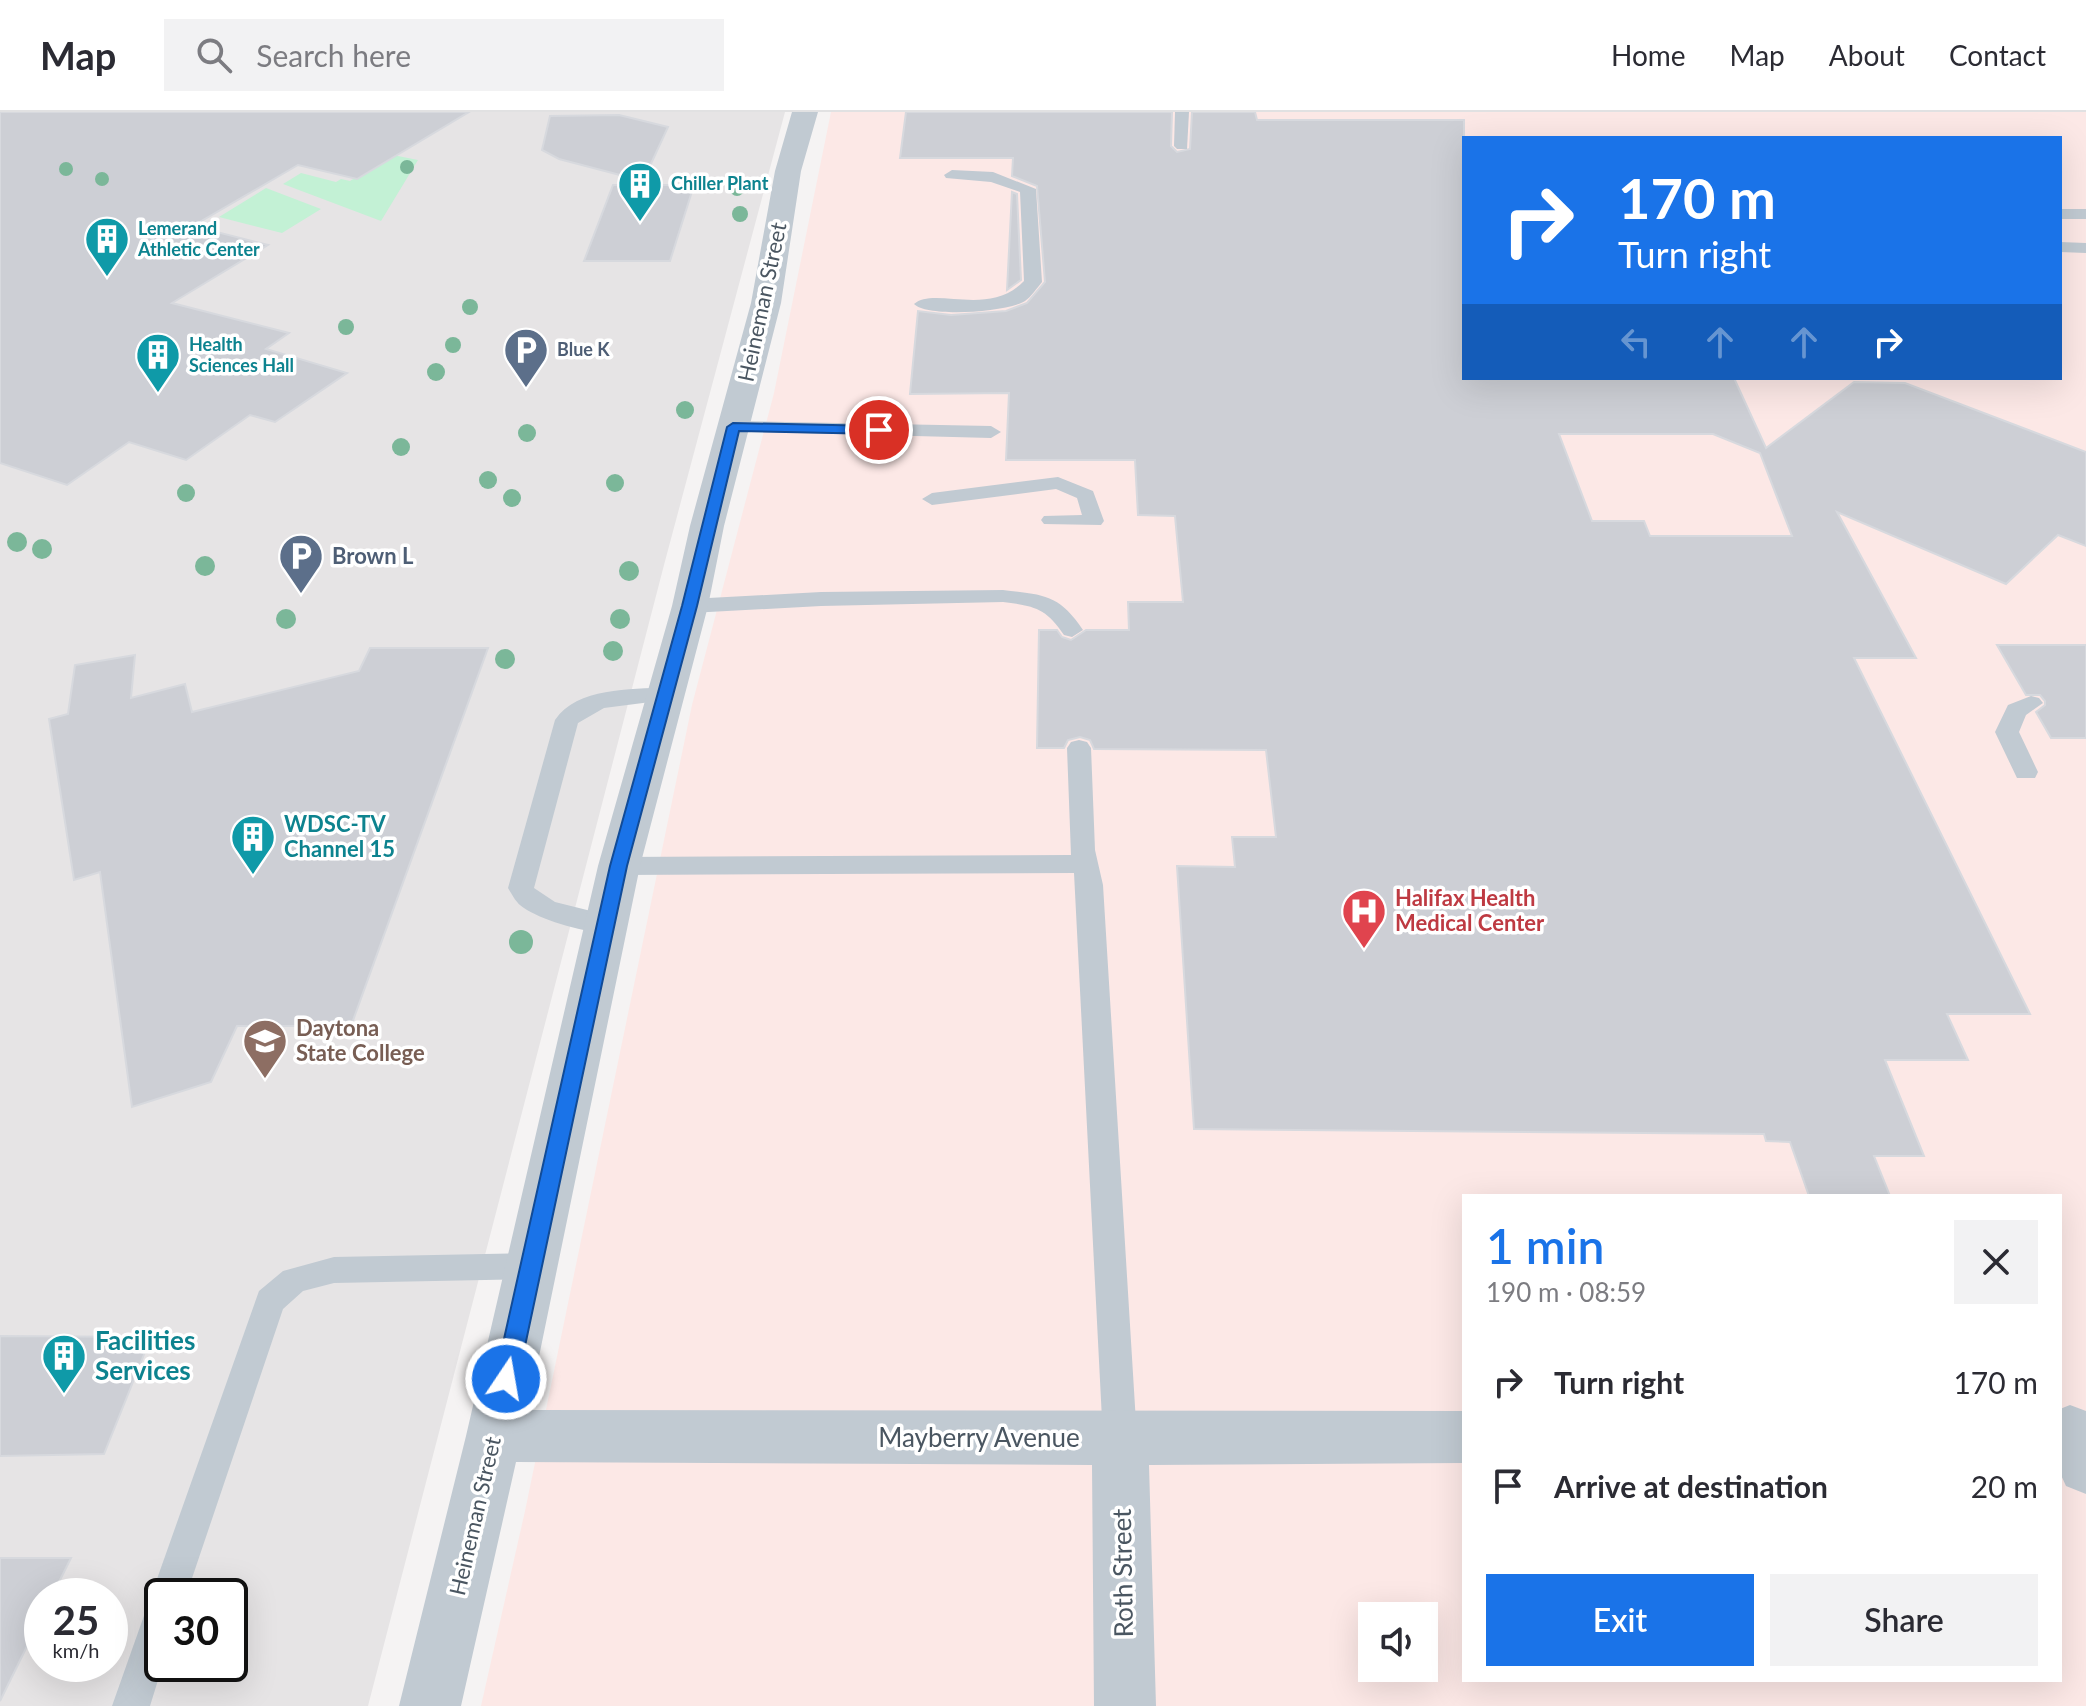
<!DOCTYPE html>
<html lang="en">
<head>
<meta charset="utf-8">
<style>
  :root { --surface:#fff; --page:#f2f2f3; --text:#2b2b33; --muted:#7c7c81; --line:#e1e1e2; --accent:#1a73e8 }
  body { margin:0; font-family:Lato,sans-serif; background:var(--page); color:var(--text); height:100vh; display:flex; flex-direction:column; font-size:30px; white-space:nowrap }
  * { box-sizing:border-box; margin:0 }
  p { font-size:26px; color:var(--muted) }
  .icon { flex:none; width:44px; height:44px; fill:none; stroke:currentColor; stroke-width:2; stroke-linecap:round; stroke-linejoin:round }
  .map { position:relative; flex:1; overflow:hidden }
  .sheet { position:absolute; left:1462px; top:1082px; width:600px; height:488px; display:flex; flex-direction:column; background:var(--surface); border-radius:0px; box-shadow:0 8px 32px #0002 }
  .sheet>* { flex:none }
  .guide { position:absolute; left:1462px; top:24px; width:600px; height:244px; border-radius:0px; box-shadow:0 8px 32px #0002; background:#1a73e8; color:#fff; overflow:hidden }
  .tools { position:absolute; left:1358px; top:1490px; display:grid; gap:16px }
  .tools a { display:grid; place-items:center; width:80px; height:80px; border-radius:0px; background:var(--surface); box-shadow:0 8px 32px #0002; font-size:40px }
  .speed { position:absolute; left:24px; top:1466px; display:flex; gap:16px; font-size:40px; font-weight:700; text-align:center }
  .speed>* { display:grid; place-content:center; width:104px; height:104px; border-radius:50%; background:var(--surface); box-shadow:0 8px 32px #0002; line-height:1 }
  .speed small { font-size:20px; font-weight:400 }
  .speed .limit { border:4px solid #111; border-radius:12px; background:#fff; color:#111 }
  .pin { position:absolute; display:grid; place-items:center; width:68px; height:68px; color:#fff; margin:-34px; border:4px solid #fff; border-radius:50%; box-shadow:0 2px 8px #0007 }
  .me { position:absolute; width:88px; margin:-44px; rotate:12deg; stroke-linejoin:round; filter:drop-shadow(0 0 6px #0008) }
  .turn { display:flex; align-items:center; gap:28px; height:168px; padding:0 24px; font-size:36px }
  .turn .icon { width:104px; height:104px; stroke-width:2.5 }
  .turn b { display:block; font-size:56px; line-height:68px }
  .lanes { display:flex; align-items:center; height:76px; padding:0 24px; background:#0003; justify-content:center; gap:40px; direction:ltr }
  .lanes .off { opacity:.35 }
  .round { display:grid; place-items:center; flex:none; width:84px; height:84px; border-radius:0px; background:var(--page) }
  .head { display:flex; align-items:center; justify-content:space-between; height:136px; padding:0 24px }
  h1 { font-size:48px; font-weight:600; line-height:60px; color:var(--accent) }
  .action { display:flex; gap:16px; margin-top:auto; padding:16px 24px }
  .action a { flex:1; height:92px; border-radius:0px; background:var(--accent); color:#fff; font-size:32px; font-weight:600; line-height:92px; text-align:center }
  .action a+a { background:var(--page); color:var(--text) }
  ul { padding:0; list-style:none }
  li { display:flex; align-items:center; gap:24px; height:104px; padding:0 24px }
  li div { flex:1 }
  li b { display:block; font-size:30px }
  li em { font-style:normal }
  header { display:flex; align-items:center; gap:48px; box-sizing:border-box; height:112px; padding:0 40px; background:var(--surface); border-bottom:2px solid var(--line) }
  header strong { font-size:38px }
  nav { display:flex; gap:44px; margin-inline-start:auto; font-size:28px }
  .search { width:560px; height:72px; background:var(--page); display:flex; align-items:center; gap:20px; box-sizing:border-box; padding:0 28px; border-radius:0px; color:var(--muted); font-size:30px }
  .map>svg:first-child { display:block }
  .education { fill:#e6e4e5; fill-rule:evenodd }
  .medical { fill:#fce8e6; fill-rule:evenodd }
  .green { fill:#c3f1d5 }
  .building { fill:#cdcfd5; stroke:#d7d9de; stroke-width:2; fill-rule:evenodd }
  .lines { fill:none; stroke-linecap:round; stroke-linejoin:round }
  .service { fill:#c1cad2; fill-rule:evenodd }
  .minor { fill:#c1cad2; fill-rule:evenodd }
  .tree { fill:#7bb799 }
  .route { fill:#1a73e8; stroke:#114b97; stroke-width:2 }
  .labels { text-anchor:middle; stroke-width:7; stroke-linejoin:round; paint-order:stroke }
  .far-culture-label { font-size:18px; font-weight:bold; fill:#0d838f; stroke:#fff; text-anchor:start }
  .far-service-label { font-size:18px; font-weight:bold; fill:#4e5e75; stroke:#fff; text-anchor:start }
  .street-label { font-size:22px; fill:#4a5661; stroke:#fff }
  .service-label { font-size:22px; font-weight:bold; fill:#4e5e75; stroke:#fff; text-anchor:start }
  .culture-label { font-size:22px; font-weight:bold; fill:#0d838f; stroke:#fff; text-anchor:start }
  .health-label { font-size:22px; font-weight:bold; fill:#be3a42; stroke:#fff; text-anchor:start }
  .education-label { font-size:22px; font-weight:bold; fill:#785e54; stroke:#fff; text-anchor:start }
  .near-culture-label { font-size:26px; font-weight:bold; fill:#0d838f; stroke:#fff; text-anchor:start }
  .near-street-label { font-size:26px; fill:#4a5661; stroke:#fff }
</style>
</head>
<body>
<header>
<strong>Map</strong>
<div class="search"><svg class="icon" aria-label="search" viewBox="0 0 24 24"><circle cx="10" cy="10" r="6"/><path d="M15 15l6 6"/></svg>Search here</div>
<nav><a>Home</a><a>Map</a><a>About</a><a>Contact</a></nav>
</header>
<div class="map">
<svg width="2086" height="1594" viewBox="0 0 2086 1594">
  <rect width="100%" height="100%" fill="#f5f3f3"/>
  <path class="education" d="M 0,0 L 785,0 L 664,453 L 368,1594 L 0,1594 ZM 42,1484 L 110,1484 L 110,1552 L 42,1552 ZM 162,1484 L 230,1484 L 230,1552 L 162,1552 Z"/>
  <path class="medical" d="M 831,0 L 2086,0 L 2086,1594 L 481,1594 L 525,1399 L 692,593 L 774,281 ZM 1464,26 L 2060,26 L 2060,266 L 1464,266 ZM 1464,1084 L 2060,1084 L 2060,1568 L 1464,1568 ZM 1372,1504 L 1424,1504 L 1424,1556 L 1372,1556 Z"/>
  <g class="green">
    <polygon points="393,43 418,48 381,109 283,72 301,61 336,70 341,67 350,69"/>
    <polygon points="266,76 321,97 282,121 219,105"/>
  </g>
  <g class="building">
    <polygon points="0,0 469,0 357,67 298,53 193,114 268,133 172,191 289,221 266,237 347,261 275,310 250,303 186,348 129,330 67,373 0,351"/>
    <path d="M 906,0 L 1172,0 L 1171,34 L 1177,40 L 1190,37 L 1192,0 L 1255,0 L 1257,8 L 1464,8 L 1464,266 L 1734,266 L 1766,336 L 1854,270 L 1905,271 L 2086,340 L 2086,434 L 2058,423 L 2006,472 L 1837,400 L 1916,546 L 1854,546 L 2030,902 L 1947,902 L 1968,948 L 1885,948 L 1924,1044 L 1874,1044 L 1890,1084 L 1809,1084 L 1790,1030 L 1766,1029 L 1764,1022 L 1194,1017 L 1177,754 L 1235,755 L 1232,725 L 1276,725 L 1266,638 L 1094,637 L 1090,628 L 1080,625 L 1068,628 L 1064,636 L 1037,636 L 1039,518 L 1057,518 L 1062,525 L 1071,528 L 1086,518 L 1129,518 L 1128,490 L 1183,490 L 1175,404 L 1138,403 L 1135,348 L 1006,348 L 1009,281 L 910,282 L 918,199 L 951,203 L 1006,199 L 1027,191 L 1045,170 L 1037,74 L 1012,64 L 1013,46 L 900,46 ZM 1559,322 L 1713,322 L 1760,341 L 1792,424 L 1650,424 L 1644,409 L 1592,409 Z"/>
    <polygon points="619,3 668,15 643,69 559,47 542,38 550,4"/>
    <polygon points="613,73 694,73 670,149 584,149"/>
    <polygon points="1012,80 1017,82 1021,168 1007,178"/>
    <polygon points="1997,533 2086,533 2086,626 2051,626 2036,600 2045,593 2045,589 2040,583 2026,583"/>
    <polygon points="370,536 488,536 351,914 237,914 211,970 132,995 100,760 74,768 49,607 68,602 75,553 135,543 131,586 185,572 192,600 359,559"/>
    <polygon points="0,1224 151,1225 104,1342 0,1344"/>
    <polygon points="0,1446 71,1446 52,1484 42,1484 42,1504 0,1589"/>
  </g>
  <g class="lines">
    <g class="service">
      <polygon points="1175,0 1189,0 1187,37 1177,37 1174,34"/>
      <path d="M 952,58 L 993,60 L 1036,77 L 1042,170 C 1037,176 1031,185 1025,189 C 1008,200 928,206 914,192 C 934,174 989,206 1024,169 L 1020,80 L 991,70 L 946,66 L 944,63 Z"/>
      <rect x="2060" y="97" width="26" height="10"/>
      <polygon points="2060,130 2086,131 2086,141 2060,140"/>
      <polygon points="733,309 991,314 1001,320 991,326 726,319 723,315 726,311"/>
      <polygon points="1058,365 1093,379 1104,409 1101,413 1044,412 1041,408 1044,404 1082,403 1077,386 1056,377 932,393 922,387 932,381"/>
      <path d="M 1003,478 C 1044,483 1059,482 1083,518 L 1072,525 L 1064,523 C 1046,496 1034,494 1003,490 L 821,494 L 690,501 L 679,494 L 690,487 L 821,480 Z"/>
      <path d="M 666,575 L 674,577 L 678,582 L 674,587 L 604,596 L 578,611 L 534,776 L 555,790 L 615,805 L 619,812 L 615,819 C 595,825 541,808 524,796 C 516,791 513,784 508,776 L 555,608 C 577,575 631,578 666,575 Z"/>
      <polygon points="2031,584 2039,586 2043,591 2026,603 2019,620 2038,660 2035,666 2017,666 1995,620 2008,593"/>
      <polygon points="1079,628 1087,630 1091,636 1095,738 1103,773 1137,1327 1132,1338 1120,1342 1108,1338 1103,1327 1074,761 619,763 610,760 606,754 610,748 619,745 1071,743 1067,636 1071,630"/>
      <polygon points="531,1141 542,1145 546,1154 542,1163 531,1167 334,1171 303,1179 283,1197 186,1484 162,1484 163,1552 150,1594 112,1594 259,1179 283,1159 334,1145"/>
    </g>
    <g class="minor">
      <polygon points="792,0 818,0 801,59 781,191 724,414 708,494 640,754 528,1298 1464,1299 1464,1351 1149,1353 1156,1594 1094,1594 1092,1353 516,1350 461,1594 399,1594 466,1324 598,754 672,494 690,414 751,191 775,59"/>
      <polygon points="2070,1293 2086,1299 2086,1382 2066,1374 2060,1361 2060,1297"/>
    </g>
  </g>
  <g class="tree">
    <circle cx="407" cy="55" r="7"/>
    <circle cx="66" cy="57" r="7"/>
    <circle cx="102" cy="67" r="7"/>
    <circle cx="737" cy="77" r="7"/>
    <circle cx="740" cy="102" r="8"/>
    <circle cx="470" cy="195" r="8"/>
    <circle cx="346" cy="215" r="8"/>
    <circle cx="453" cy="233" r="8"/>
    <circle cx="436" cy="260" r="9"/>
    <circle cx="685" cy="298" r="9"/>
    <circle cx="527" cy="321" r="9"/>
    <circle cx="401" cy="335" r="9"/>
    <circle cx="488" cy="368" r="9"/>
    <circle cx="615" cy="371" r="9"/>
    <circle cx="186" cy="381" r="9"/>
    <circle cx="512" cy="386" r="9"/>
    <circle cx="17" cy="430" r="10"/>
    <circle cx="42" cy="437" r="10"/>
    <circle cx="205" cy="454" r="10"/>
    <circle cx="629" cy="459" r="10"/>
    <circle cx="286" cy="507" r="10"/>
    <circle cx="620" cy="507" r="10"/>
    <circle cx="613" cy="539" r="10"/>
    <circle cx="505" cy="547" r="10"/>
    <circle cx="521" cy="830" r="12"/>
  </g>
  <polygon class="route" points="733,311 879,314 886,318 879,322 739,319 697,494 627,754 518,1267 514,1274 506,1277 498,1274 495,1267 610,754 682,494 727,315"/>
  <defs>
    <g id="building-pin" transform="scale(2.3)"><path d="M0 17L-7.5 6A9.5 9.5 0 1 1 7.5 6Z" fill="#0f9aa8" stroke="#fff"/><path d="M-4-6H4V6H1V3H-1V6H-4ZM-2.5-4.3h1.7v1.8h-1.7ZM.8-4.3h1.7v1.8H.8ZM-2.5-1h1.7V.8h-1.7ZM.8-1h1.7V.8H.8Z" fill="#fff"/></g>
    <g id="parking-pin" transform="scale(2.3)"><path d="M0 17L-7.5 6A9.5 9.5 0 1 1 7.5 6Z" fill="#5c6f8a" stroke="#fff"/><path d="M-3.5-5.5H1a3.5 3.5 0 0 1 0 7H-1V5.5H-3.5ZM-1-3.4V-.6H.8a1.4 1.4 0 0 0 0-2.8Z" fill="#fff"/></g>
    <g id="hospital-pin" transform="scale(2.3)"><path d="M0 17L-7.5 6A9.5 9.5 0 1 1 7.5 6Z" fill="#e0444e" stroke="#fff"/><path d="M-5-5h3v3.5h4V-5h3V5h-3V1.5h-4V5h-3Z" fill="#fff"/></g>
    <g id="university-pin" transform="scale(2.3)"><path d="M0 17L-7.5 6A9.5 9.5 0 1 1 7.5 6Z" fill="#8d6e63" stroke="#fff"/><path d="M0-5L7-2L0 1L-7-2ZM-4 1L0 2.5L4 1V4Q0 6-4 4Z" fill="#fff"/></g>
  </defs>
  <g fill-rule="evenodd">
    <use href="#building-pin" x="640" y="72"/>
    <use href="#building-pin" x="107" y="127"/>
    <use href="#parking-pin" x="526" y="238"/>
    <use href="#building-pin" x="158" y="243"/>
    <use href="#parking-pin" x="301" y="444"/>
    <use href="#building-pin" x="253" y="725"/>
    <use href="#hospital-pin" x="1364" y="799"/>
    <use href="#university-pin" x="265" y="929"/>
    <use href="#building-pin" x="64" y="1244"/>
  </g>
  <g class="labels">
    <g class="far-culture-label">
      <text x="671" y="78">Chiller Plant</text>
      <text x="138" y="123">Lemerand<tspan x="138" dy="21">Athletic Center</tspan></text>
      <text x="189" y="239">Health<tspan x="189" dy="21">Sciences Hall</tspan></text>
    </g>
    <g class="far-service-label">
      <text x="557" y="244">Blue K</text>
    </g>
    <g class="street-label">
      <text transform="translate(762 190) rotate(-78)" y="8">Heineman Street</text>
      <text transform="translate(475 1404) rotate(-77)" y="8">Heineman Street</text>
    </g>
    <g class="service-label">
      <text x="332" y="452">Brown L</text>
    </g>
    <g class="culture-label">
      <text x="284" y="720">WDSC-TV<tspan x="284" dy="25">Channel 15</tspan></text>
    </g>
    <g class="health-label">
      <text x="1395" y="794">Halifax Health<tspan x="1395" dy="25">Medical Center</tspan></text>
    </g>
    <g class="education-label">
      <text x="296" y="924">Daytona<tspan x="296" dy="25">State College</tspan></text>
    </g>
    <g class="near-culture-label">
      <text x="95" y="1238">Facilities<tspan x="95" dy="30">Services</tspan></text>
    </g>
    <g class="near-street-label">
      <text x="979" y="1335">Mayberry Avenue</text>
      <text transform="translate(1123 1461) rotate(-91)" y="9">Roth Street</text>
    </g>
  </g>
</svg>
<div class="tools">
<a><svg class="icon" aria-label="sound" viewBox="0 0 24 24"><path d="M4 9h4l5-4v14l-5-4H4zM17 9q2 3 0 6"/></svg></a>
</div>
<div class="speed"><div>25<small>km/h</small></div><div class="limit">30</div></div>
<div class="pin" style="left:879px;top:318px;background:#d93025"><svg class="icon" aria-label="arrive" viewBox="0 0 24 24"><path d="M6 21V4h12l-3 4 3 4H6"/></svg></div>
<svg class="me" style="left:506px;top:1267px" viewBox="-20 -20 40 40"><circle r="17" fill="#1a73e8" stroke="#fff" stroke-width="3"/><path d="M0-11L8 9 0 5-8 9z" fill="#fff"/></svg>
<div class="guide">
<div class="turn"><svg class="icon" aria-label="right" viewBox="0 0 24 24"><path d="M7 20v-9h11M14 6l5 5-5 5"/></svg><div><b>170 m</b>Turn right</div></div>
<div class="lanes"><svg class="icon off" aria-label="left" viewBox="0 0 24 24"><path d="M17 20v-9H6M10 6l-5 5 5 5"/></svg><svg class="icon off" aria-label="ahead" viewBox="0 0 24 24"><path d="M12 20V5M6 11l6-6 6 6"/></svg><svg class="icon off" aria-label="ahead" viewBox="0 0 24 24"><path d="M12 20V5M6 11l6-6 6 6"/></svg><svg class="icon" aria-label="right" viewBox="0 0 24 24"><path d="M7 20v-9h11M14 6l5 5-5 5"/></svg></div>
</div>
<section class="sheet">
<div class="head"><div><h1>1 min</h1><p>190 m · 08:59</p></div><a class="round"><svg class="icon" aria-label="close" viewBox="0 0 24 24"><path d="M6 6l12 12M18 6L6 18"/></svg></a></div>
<ul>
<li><svg class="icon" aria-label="right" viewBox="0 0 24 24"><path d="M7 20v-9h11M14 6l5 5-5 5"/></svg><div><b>Turn right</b></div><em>170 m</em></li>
<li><svg class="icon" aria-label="arrive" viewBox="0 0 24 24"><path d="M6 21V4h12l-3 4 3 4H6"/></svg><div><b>Arrive at destination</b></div><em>20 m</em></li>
</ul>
<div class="action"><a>Exit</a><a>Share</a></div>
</section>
</div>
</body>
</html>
